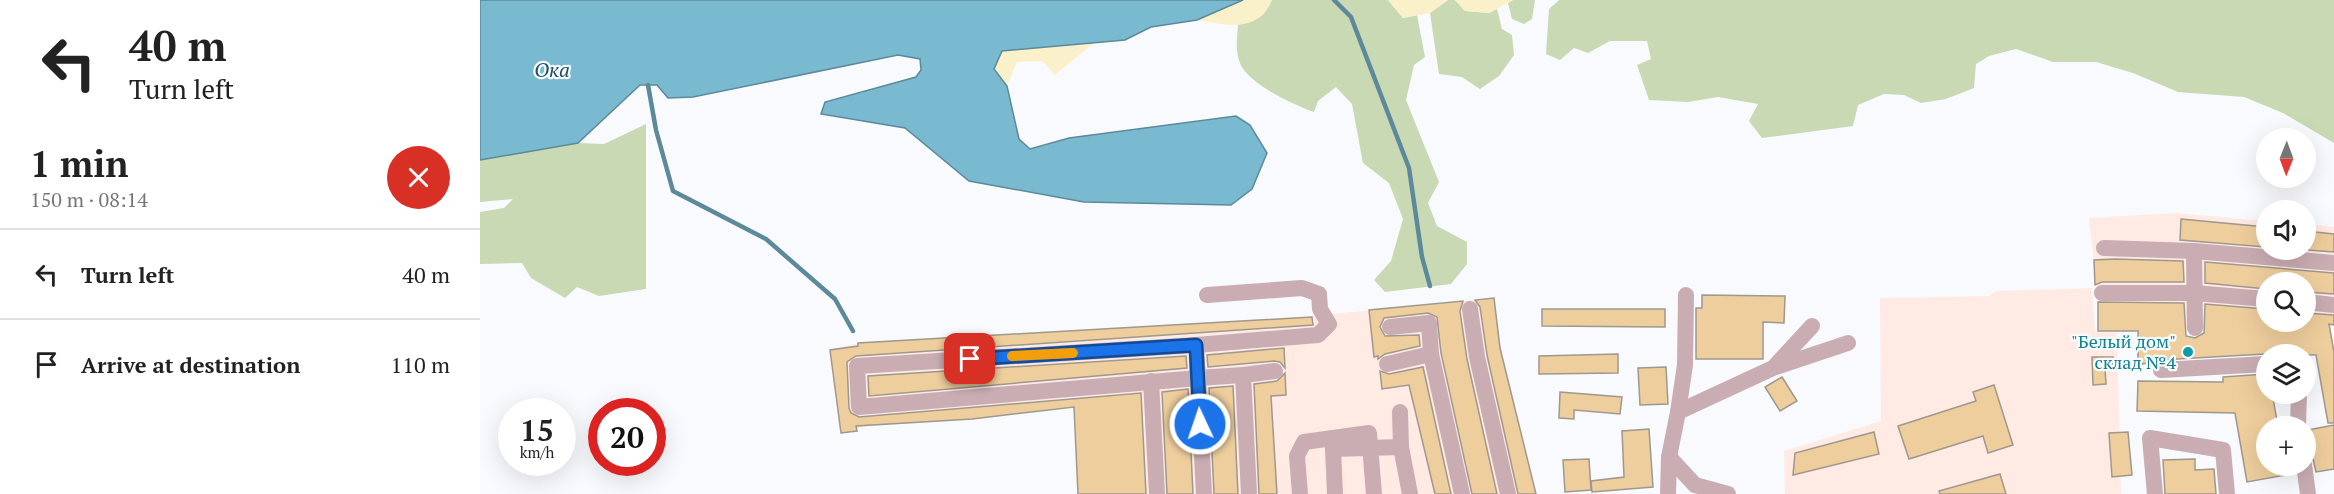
<!DOCTYPE html>
<html lang="en">
<head>
<meta charset="utf-8">
<style>
  :root { --surface:#fff; --page:#f2f2f2; --text:#222; --muted:#767676; --line:#e0e0e0 }
  body { margin:0; font-family:"PT Serif",serif; background:var(--page); color:var(--text); height:100vh; display:flex; flex-direction:column; font-size:22px; white-space:nowrap }
  * { box-sizing:border-box; margin:0 }
  p { font-size:20px; color:var(--muted) }
  .icon { flex:none; width:33px; height:33px; fill:none; stroke:currentColor; stroke-width:2; stroke-linecap:round; stroke-linejoin:round }
  .map { position:relative; flex:1; overflow:hidden }
  .sheet { display:flex; flex-direction:column; background:var(--surface); width:480px }
  .sheet>* { flex:none }
  .banner { background:#fff; color:var(--text); overflow:hidden }
  .needle { width:39px; rotate:181deg }
  .fabs { position:absolute; left:1776px; top:128px; display:grid; gap:12px }
  .fabs a { display:grid; place-items:center; width:60px; height:60px; border-radius:50%; background:var(--surface); box-shadow:0 6px 24px #0002; font-size:30px }
  .speed { position:absolute; left:18px; top:398px; display:flex; gap:12px; font-size:30px; font-weight:700; text-align:center }
  .speed>* { display:grid; place-content:center; width:78px; height:78px; border-radius:50%; background:var(--surface); box-shadow:0 6px 24px #0002; line-height:1 }
  .speed small { font-size:15px; font-weight:400 }
  .speed .limit { border:9px solid #d22; background:#fff; color:#111 }
  .pin { position:absolute; display:grid; place-items:center; width:51px; height:51px; color:#fff; margin:-26px; border-radius:12px; box-shadow:0 3px 9px #0006 }
  .me { position:absolute; width:66px; margin:-33px; rotate:357deg; stroke-linejoin:round; filter:drop-shadow(0 0 4px #0008) }
  .turn { display:flex; align-items:center; gap:21px; height:126px; padding:0 30px; font-size:27px }
  .turn .icon { width:78px; height:78px; stroke-width:2.5 }
  .turn b { display:block; font-size:42px; line-height:51px }
  .round { display:grid; place-items:center; flex:none; width:63px; height:63px; border-radius:32px; background:var(--page) }
  .summary { display:flex; align-items:center; justify-content:space-between; height:102px; padding:0 30px }
  h1 { font-size:36px; font-weight:800; line-height:45px }
  ul { padding:0; list-style:none }
  li { display:flex; align-items:center; gap:18px; height:90px; padding:0 30px; border-top:2px solid var(--line) }
  li div { flex:1 }
  li b { display:block; font-size:22px }
  li em { font-style:normal }
  main { display:flex; flex:1; min-height:0 }
  .map>svg:first-child { display:block }
  .industrial { fill:#ffebe3 }
  .green { fill:#c8d9b3 }
  .sand { fill:#faf0ca }
  .water { fill:#79bad0; stroke:#5c8a9a; stroke-width:1.5 }
  .lines { fill:none; stroke-linecap:round; stroke-linejoin:round }
  .stream { stroke:#5c8a9a; stroke-width:4.5 }
  .building { fill:#efce9d; stroke:#9e988f; stroke-width:1.5 }
  .minor { stroke:#c9adb2; stroke-width:16 }
  .route-casing { stroke:#114b97; stroke-width:15 }
  .route { stroke:#1a73e8; stroke-width:10 }
  .slow { stroke:#f59e0b; stroke-width:10 }
  .culture-dot { fill:#0f9aa8; stroke:#f8fafe; stroke-width:2 }
  .labels { text-anchor:middle; stroke-width:4.5; stroke-linejoin:round; paint-order:stroke }
  .culture-label { font-size:18px; fill:#0d838f; stroke:#f8fafe; text-anchor:end }
  .water-label { font-size:20px; font-style:italic; fill:#1c5262; stroke:#f8fafe }
</style>
</head>
<body>
<main>
<section class="sheet">
<div class="banner">
<div class="turn"><svg class="icon" aria-label="left" viewBox="0 0 24 24"><path d="M17 20v-9H6M10 6l-5 5 5 5"/></svg><div><b>40 m</b>Turn left</div></div>
</div>
<div class="summary"><div><h1>1 min</h1><p>150 m · 08:14</p></div><a class="round" style="background:#d93025;color:#fff"><svg class="icon" aria-label="close" viewBox="0 0 24 24"><path d="M6 6l12 12M18 6L6 18"/></svg></a></div>
<ul>
<li><svg class="icon" aria-label="left" viewBox="0 0 24 24"><path d="M17 20v-9H6M10 6l-5 5 5 5"/></svg><div><b>Turn left</b></div><em>40 m</em></li>
<li><svg class="icon" aria-label="arrive" viewBox="0 0 24 24"><path d="M6 21V4h12l-3 4 3 4H6"/></svg><div><b>Arrive at destination</b></div><em>110 m</em></li>
</ul>
</section>
<div class="map">
<svg width="1854" height="494" viewBox="0 0 1854 494">
  <rect width="100%" height="100%" fill="#f8fafe"/>
  <g class="industrial">
    <polygon points="1697,213 1786,221 1786,249 1826,249 1826,224 1854,227 1854,325 1819,321 1826,321 1826,282 1786,282 1786,317 1767,315 1762,322 1703,330 1618,331 1618,299 1609,218"/>
    <polygon points="1612,288 1615,332 1637,333 1641,494 1305,494 1304,451 1401,421 1400,298 1509,296 1516,291"/>
    <polygon points="1014,298 1020,348 1056,494 650,494 645,401 492,419 388,426 361,433 350,350 378,343 832,316"/>
  </g>
  <g class="green">
    <path d="M 792,0 L 908,0 L 923,18 L 937,15 L 945,57 L 934,65 L 926,100 L 959,182 L 948,203 L 957,226 L 987,242 L 987,264 L 971,284 L 905,292 L 894,280 L 911,261 L 923,219 L 909,183 L 883,163 L 872,104 L 856,87 L 838,101 L 834,112 C 814,105 768,84 760,63 C 755,50 757,38 758,25 C 777,20 784,18 792,0 Z"/>
    <polygon points="968,0 975,0 985,11 1009,13 1017,9 1022,29 1032,35 1034,55 1019,76 1000,89 982,77 959,74 950,13"/>
    <polygon points="1033,0 1055,0 1052,19 1044,24 1032,19 1028,3"/>
    <polygon points="1079,0 1854,0 1854,143 1803,113 1764,97 1698,92 1653,73 1616,62 1573,62 1536,49 1509,56 1496,64 1494,88 1466,99 1441,103 1424,95 1404,94 1378,105 1373,126 1282,138 1269,121 1278,104 1238,97 1208,102 1169,100 1157,65 1171,59 1167,41 1130,41 1108,53 1094,48 1080,60 1066,54 1069,9"/>
    <polygon points="166,124 166,289 119,296 97,287 85,298 51,278 42,263 0,264 0,212 24,208 33,199 0,202 0,160 98,143 124,144"/>
  </g>
  <g class="sand">
    <path d="M 763,0 L 792,0 C 776,34 748,25 717,20 Z"/>
    <polygon points="908,0 968,0 950,13 923,18"/>
    <polygon points="975,0 1033,0 1009,13 985,11"/>
    <polygon points="615,42 575,75 562,61 537,62 527,86 514,69 522,51"/>
  </g>
  <polygon class="water" points="0,0 763,0 717,20 671,27 645,40 522,51 514,69 527,86 539,139 550,149 589,138 756,116 770,125 787,153 772,189 751,205 604,202 489,181 425,128 341,114 345,102 436,77 441,70 440,59 418,55 213,97 188,98 177,85 160,85 98,143 0,160"/>
  <g class="lines">
    <g class="stream">
      <polyline points="854,0 871,17 929,168 942,257 950,286"/>
      <polyline points="168,85 176,130 193,191 286,239 355,299 373,331"/>
    </g>
  </g>
  <g class="building">
    <polygon points="1701,219 1786,227 1786,247 1700,240"/>
    <polygon points="1826,231 1854,234 1854,252 1814,249 1826,249"/>
    <polygon points="1635,259 1703,261 1704,282 1622,282 1615,285 1614,260"/>
    <polygon points="1725,262 1854,273 1854,294 1826,292 1826,282 1786,282 1786,289 1725,283"/>
    <polygon points="1222,295 1305,296 1304,323 1283,322 1283,359 1216,359 1216,308 1222,308"/>
    <polygon points="1014,298 1020,348 1056,494 1038,494 1007,355 1000,307 995,300"/>
    <polygon points="983,301 980,311 987,359 1017,494 992,494 961,353 957,317 948,313 904,318 900,327 905,336 939,335 940,346 905,354 898,359 898,356 894,357 889,310"/>
    <polygon points="1618,302 1704,303 1706,336 1715,338 1724,333 1725,304 1786,309 1786,321 1826,321 1826,313 1854,315 1854,325 1849,324 1854,352 1854,423 1848,423 1836,355 1785,354 1680,360 1658,365 1658,331 1618,331"/>
    <polygon points="1062,309 1185,309 1185,327 1062,326"/>
    <polygon points="832,317 833,325 376,356 367,362 369,408 371,413 379,417 661,393 666,494 598,494 594,407 492,419 376,426 377,431 361,433 350,350 378,346 378,343"/>
    <polygon points="804,348 805,368 800,362 794,361 728,367 727,355"/>
    <polygon points="1138,354 1138,373 1059,374 1059,356"/>
    <polygon points="706,356 707,368 389,396 388,376"/>
    <polygon points="1612,357 1633,357 1633,368 1625,368 1626,384 1613,385"/>
    <polygon points="943,367 971,494 955,494 929,385 902,389 900,371 909,374"/>
    <polygon points="1186,367 1188,404 1160,405 1158,368"/>
    <polygon points="805,373 806,395 791,396 797,494 779,494 774,384 797,381"/>
    <polygon points="1786,374 1786,393 1792,393 1798,426 1786,426 1786,465 1804,465 1806,475 1767,482 1755,413 1657,411 1658,381 1743,382 1743,377"/>
    <polygon points="1302,377 1317,401 1300,411 1285,387"/>
    <polygon points="1514,385 1533,445 1508,453 1503,436 1429,459 1418,426 1496,401 1493,392"/>
    <polygon points="753,386 758,494 734,494 729,388"/>
    <polygon points="708,389 713,494 687,494 682,392"/>
    <polygon points="1080,392 1142,397 1140,414 1094,410 1094,419 1079,418"/>
    <polygon points="1854,425 1854,469 1836,472 1833,459 1828,455 1826,433 1828,430"/>
    <polygon points="1169,429 1173,487 1112,492 1111,481 1144,477 1142,431"/>
    <polygon points="1394,432 1399,454 1313,475 1315,453"/>
    <polygon points="1648,432 1652,475 1632,477 1629,433"/>
    <polygon points="1109,459 1111,490 1085,492 1083,460"/>
    <polygon points="1715,459 1715,470 1734,469 1736,494 1685,494 1683,460"/>
    <polygon points="1520,474 1526,494 1460,494 1459,491"/>
  </g>
  <g class="lines">
    <g class="minor">
      <polyline points="1624,248 1714,251"/>
      <polyline points="1622,293 1714,293 1786,299"/>
      <polyline points="727,295 822,288 839,294 840,309 849,324 838,335 716,345 718,378 763,375"/>
      <polyline points="1826,302 1854,305"/>
      <polyline points="990,309 997,357 1028,494"/>
      <polyline points="1715,328 1714,251 1854,263"/>
      <polyline points="716,345 377,366 379,407 718,378 724,494"/>
      <polyline points="951,354 982,494"/>
      <polyline points="907,364 951,354 949,323 910,327"/>
      <polyline points="1296,365 1332,326"/>
      <polyline points="1681,370 1786,364"/>
      <polyline points="671,381 677,494"/>
      <polyline points="920,412 921,447 930,494"/>
      <polyline points="1198,412 1205,365 1206,295"/>
      <polyline points="1818,426 1819,393"/>
      <polyline points="853,449 855,494"/>
      <polyline points="1189,457 1215,485 1248,494"/>
      <polyline points="1824,465 1828,494"/>
      <polyline points="769,494 763,375 795,371"/>
      <polyline points="820,494 817,456 824,442 853,438"/>
      <polyline points="894,494 889,433 853,438 853,449 921,447"/>
      <polyline points="1188,494 1189,457 1198,412 1293,368 1368,343"/>
      <polyline points="1675,494 1670,438 1743,450 1747,494"/>
    </g>
  </g>
  <g class="lines">
    <g class="route-casing">
      <polyline id="route" points="490,359 716,345 720,424"/>
    </g>
    <use href="#route" class="route"/>
    <polyline class="slow" points="532,356 593,353"/>
  </g>
  <circle class="culture-dot" cx="1708" cy="352" r="6"/>
  <g class="labels">
    <g class="culture-label">
      <text x="1696" y="348">"Белый дом"<tspan x="1696" dy="21">склад №4</tspan></text>
    </g>
    <g class="water-label">
      <text x="72" y="77">Ока</text>
    </g>
  </g>
</svg>
<div class="fabs">
<a><svg class="needle" viewBox="-14 -14 28 28"><path d="M0-13l5 13h-10z" fill="#e53935"/><path d="M0 13l5-13h-10z" fill="#767676"/></svg></a>
<a><svg class="icon" aria-label="sound" viewBox="0 0 24 24"><path d="M4 9h4l5-4v14l-5-4H4zM17 9q2 3 0 6"/></svg></a>
<a><svg class="icon" aria-label="search" viewBox="0 0 24 24"><circle cx="10" cy="10" r="6"/><path d="M15 15l6 6"/></svg></a>
<a><svg class="icon" aria-label="layers" viewBox="0 0 24 24"><path d="M12 4l9 5-9 5-9-5zM3 14l9 5 9-5"/></svg></a>
<a>+</a>
</div>
<div class="speed"><div>15<small>km/h</small></div><div class="limit">20</div></div>
<div class="pin" style="left:490px;top:359px;background:#d93025"><svg class="icon" aria-label="arrive" viewBox="0 0 24 24"><path d="M6 21V4h12l-3 4 3 4H6"/></svg></div>
<svg class="me" style="left:720px;top:424px" viewBox="-20 -20 40 40"><circle r="17" fill="#1a73e8" stroke="#fff" stroke-width="3"/><path d="M0-11L8 9 0 5-8 9z" fill="#fff"/></svg>
</div>
</main>
</body>
</html>
